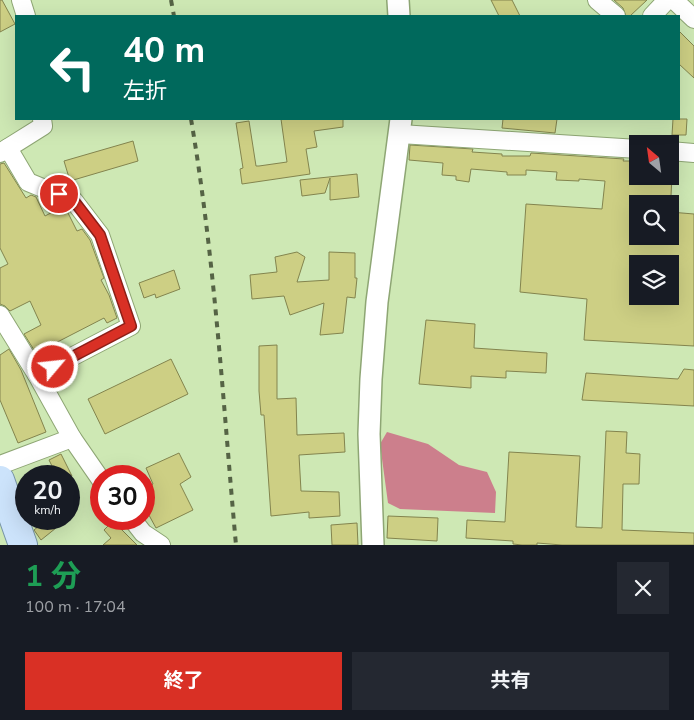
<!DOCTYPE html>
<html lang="ja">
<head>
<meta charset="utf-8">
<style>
  :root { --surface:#171b24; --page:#242831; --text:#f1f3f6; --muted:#9ea1a6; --accent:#d93025 }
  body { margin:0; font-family:"Nunito Sans","Noto Sans JP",sans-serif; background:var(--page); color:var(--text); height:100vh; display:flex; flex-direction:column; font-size:19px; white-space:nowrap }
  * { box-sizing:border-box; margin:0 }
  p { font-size:16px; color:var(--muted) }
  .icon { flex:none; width:28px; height:28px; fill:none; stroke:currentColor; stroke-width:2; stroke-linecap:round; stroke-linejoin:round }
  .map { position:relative; height:545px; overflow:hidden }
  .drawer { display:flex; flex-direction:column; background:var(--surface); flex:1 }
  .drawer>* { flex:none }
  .hud { position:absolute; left:15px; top:15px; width:665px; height:105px; border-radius:0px; box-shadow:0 5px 20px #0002; background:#00695c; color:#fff; overflow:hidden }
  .needle { width:32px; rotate:331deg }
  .buttons { position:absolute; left:629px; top:135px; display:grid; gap:10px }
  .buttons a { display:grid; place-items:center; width:50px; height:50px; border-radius:0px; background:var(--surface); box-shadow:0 5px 20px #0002; font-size:25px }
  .speed { position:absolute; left:15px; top:465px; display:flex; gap:10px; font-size:25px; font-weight:700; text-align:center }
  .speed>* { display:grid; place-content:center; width:65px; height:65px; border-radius:50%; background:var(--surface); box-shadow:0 5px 20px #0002; line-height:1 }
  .speed small { font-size:12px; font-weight:400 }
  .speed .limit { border:8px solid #d22; background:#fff; color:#111 }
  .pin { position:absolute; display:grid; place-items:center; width:42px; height:42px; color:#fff; margin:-21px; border:2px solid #fff; border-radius:50%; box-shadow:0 1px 5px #0007 }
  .me { position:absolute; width:55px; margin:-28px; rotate:62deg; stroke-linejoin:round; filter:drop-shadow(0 0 4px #0008) }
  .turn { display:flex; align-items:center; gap:18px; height:105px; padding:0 25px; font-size:22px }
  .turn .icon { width:65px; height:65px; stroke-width:2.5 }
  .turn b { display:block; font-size:35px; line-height:42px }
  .round { display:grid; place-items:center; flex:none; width:52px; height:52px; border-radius:0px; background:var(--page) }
  .headline { display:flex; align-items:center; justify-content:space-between; height:85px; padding:0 25px }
  h1 { font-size:30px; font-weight:700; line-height:38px; color:#1e9e55 }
  .action { display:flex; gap:10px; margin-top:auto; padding:10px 25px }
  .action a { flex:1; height:58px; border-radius:0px; background:var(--accent); color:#fff; font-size:20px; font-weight:700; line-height:58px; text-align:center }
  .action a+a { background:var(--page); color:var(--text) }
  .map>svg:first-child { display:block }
  .forest { fill:#cc7f8c }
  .building { fill:#cdcf84; stroke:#83844e; fill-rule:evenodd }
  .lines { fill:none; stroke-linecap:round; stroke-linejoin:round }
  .minor-casing { stroke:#8ea674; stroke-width:20 }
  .tertiary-casing { stroke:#8ea674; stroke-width:24 }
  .primary-casing { stroke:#7895a7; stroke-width:30 }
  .minor { stroke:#fff; stroke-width:18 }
  .tertiary { stroke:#fff; stroke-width:21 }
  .primary { stroke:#cce3fb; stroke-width:28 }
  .rail { stroke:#556345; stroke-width:4; stroke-dasharray:6 6; stroke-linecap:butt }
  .route-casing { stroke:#8d1f18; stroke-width:12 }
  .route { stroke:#d93025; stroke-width:9 }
</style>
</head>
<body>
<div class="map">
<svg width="694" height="545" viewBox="0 0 694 545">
  <rect width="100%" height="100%" fill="#cee8b4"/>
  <polygon class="forest" points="387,432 428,444 459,465 487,472 496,492 495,513 400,509 388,503 380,444"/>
  <g class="building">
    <polygon points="0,0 2,0 15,24 0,32"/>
    <polygon points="491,0 512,0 520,16 499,16"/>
    <polygon points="614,0 647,0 630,16 626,16 623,8"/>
    <polygon points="679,31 694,46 694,78 679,64"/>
    <polygon points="281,119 343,119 343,127 314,131 317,147 306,149 310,174 242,184 240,169 243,168 236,123 249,121 256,166 259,166 287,162"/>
    <polygon points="503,119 557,119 555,133 502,128"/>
    <polygon points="673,119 687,119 686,135 672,135"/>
    <polygon points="133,141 138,161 70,181 64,161"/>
    <path d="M 410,145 L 473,149 L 472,152 L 502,154 L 502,156 L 530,156 L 531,153 L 624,159 L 623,161 L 638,161 L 638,176 L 672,176 L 671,196 L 638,196 L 638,236 L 670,236 L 670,212 L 694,214 L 694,346 L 584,340 L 587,299 L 520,292 L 526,204 L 602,209 L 605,181 L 579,179 L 579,181 L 556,180 L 557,172 L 526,170 L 526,175 L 507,175 L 507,172 L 471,169 L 469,182 L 456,180 L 456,176 L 442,175 L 443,163 L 409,160 ZM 638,264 L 670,264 L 670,296 L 638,296 Z"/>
    <polygon points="4,163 26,198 31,195 36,197 45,216 62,207 66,209 77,231 82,229 90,240 104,278 101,280 109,295 117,318 107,323 104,318 36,353 24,334 41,325 30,301 10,311 5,306 0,304 0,268 8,264 0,248 0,164"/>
    <polygon points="357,174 359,197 330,200 330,178 325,193 302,196 300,180"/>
    <polygon points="297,252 305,257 297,282 329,280 329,252 355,253 355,278 357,278 355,298 347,297 343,333 320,335 324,303 290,315 284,296 252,299 250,275 277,272 275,257"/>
    <polygon points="174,270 180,289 156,298 155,294 144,298 139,283"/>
    <polygon points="426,320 475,324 474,348 547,353 546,373 506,371 506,378 471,376 471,388 419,384"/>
    <polygon points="277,345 277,399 296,398 297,435 344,433 345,452 299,455 301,491 339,492 340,516 309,518 309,512 271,516 264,415 261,415 259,391 259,346"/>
    <polygon points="9,349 21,370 46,432 18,443 0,400 0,355"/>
    <polygon points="171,359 188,394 105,434 88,399"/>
    <polygon points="684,369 694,370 694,406 582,400 586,373 678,379"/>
    <polygon points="606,431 627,432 626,453 640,454 639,484 623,484 622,530 694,533 694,545 562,545 537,543 537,545 522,545 513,544 513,541 466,538 467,520 505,522 509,452 580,456 576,527 602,528"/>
    <polygon points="179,453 191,477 180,484 193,510 156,528 144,506 144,490 153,484 146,468"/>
    <polygon points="61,454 72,476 57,476 49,460"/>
    <polygon points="388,516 438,518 437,541 387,538"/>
    <polygon points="48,519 56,528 41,540 34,530"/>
    <polygon points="113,521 137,545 103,545 111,538 104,530"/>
    <polygon points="357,523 358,545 332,545 331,525"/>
  </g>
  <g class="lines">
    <g class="minor-casing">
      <g id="minor">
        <polyline points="21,0 26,16"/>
        <polyline points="597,0 616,16"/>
        <polyline points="674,0 694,19"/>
        <polyline points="652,16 667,0"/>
        <polyline points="400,134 638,149"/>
        <polyline points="8,148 28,182 74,201 100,235 131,326 37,375"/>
        <polyline points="670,151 694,153"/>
        <polyline points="0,153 43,126 42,119"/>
        <polyline points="0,315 37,375 72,438 101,480"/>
        <polyline points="0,465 72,438"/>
        <polyline points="132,519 143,533 161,545"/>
      </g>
    </g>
    <g class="tertiary-casing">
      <g id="tertiary">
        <polyline points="398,0 399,16"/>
        <polyline points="373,545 369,434 371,379 377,302 401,119"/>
      </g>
    </g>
    <g class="primary-casing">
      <polyline id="primary" points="0,480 23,545"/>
    </g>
    <use href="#minor" class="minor"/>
    <use href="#tertiary" class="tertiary"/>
    <use href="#primary" class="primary"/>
    <g class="rail">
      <polyline points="171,0 174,16"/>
      <path d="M 191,119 C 215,260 223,403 236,545"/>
    </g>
  </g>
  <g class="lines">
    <g class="route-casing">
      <polyline id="route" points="53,367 131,326 100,235 74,201 59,194"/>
    </g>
    <use href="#route" class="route"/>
  </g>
</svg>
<div class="buttons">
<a><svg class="needle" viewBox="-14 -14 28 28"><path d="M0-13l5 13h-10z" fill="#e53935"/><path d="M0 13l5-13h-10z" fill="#9ea1a6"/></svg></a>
<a><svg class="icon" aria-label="search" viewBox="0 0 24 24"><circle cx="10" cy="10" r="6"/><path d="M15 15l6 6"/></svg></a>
<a><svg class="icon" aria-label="layers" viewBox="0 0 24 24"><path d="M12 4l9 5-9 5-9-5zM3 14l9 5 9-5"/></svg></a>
</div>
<div class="speed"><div>20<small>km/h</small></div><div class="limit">30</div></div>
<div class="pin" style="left:59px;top:194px;background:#d93025"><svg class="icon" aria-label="arrive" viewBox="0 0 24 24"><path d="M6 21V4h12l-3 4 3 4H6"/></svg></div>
<svg class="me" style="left:53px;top:367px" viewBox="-20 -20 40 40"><circle r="17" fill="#d93025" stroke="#fff" stroke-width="3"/><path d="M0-11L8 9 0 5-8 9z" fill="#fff"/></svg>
<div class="hud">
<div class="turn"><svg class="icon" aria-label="left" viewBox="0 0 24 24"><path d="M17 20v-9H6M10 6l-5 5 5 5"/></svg><div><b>40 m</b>左折</div></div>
</div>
</div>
<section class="drawer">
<div class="headline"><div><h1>1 分</h1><p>100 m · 17:04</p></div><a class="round"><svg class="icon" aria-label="close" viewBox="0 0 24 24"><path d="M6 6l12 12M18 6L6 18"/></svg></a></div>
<div class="action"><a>終了</a><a>共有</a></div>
</section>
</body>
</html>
